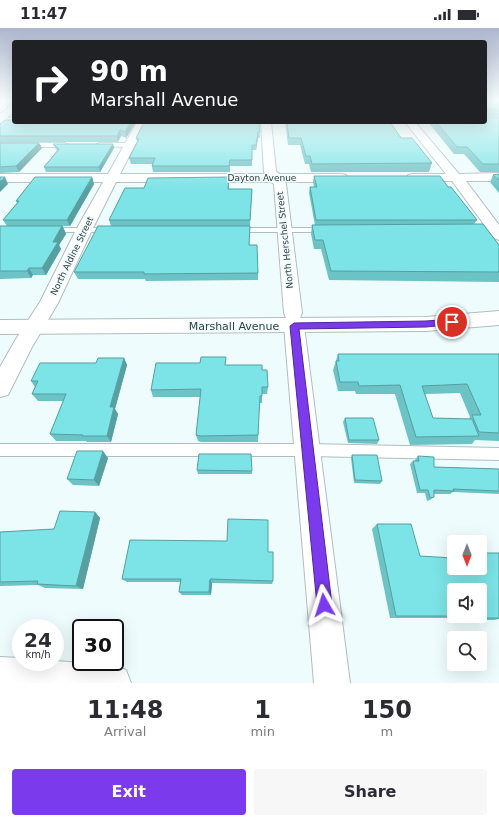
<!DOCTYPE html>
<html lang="en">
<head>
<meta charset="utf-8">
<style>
  :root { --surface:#fff; --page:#f7f7f7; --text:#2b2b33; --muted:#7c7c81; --accent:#7c3aed }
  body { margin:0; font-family:"DejaVu Sans",sans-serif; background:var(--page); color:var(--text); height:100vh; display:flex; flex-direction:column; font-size:15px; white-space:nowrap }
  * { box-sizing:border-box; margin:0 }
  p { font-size:13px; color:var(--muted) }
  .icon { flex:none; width:22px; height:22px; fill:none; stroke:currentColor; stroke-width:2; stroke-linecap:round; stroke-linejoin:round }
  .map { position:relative; height:655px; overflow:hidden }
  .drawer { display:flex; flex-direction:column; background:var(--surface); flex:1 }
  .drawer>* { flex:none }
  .guide { position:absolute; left:12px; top:12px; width:475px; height:84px; border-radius:4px; box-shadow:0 4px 16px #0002; background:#202124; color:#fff; overflow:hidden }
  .needle { width:26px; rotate:180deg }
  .buttons { position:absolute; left:447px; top:507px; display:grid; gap:8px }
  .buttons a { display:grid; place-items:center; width:40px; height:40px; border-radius:4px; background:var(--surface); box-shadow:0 4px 16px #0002; font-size:20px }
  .speed { position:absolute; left:12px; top:591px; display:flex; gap:8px; font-size:20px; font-weight:700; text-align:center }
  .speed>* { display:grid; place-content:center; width:52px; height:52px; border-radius:50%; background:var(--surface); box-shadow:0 4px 16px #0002; line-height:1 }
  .speed small { font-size:10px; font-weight:400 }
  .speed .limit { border:2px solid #111; border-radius:6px; background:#fff; color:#111 }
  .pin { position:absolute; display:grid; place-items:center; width:34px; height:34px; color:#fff; margin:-17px; border:2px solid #fff; border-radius:50%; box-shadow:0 1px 4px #0007 }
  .me { position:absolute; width:44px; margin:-22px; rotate:354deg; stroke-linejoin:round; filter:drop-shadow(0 0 3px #0008) }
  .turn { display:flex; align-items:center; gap:14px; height:84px; padding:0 12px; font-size:18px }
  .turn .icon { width:52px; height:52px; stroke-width:2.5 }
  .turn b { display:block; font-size:28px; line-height:34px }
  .eta { display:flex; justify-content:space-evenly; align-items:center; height:68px; text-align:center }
  .eta b { font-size:24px; font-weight:600; line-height:28px }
  .button { display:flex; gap:8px; margin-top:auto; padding:8px 12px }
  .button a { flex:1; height:46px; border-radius:4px; background:var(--accent); color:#fff; font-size:16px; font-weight:600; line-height:46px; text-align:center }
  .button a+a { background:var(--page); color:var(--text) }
  .status { display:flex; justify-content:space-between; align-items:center; height:28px; padding:0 20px; background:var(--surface); direction:ltr }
  .status svg { height:11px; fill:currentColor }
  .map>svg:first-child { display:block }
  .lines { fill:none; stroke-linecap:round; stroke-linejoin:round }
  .lane-casing { stroke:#b0bebe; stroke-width:2 }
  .street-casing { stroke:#b0bebe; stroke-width:2 }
  .secondary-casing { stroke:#b0bebe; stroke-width:2 }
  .primary-casing { stroke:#b0bebe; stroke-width:2 }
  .lane { fill:#fff; fill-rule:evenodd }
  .street { fill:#fff; fill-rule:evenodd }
  .secondary { fill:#fff; fill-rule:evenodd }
  .primary { fill:#fff; fill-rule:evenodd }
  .wall { fill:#6bc3c6; fill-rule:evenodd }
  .shaded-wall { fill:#579fa1 }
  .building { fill:#7ce3e6; stroke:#579fa1 }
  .route { fill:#7c3aed; stroke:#51269a }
  .labels { text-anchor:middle; stroke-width:3; stroke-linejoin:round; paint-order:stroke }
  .far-street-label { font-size:9px; fill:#383e3e; stroke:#eefcfd }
  .street-label { font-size:11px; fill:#383e3e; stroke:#eefcfd }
</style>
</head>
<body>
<div class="status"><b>11:47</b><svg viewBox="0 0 49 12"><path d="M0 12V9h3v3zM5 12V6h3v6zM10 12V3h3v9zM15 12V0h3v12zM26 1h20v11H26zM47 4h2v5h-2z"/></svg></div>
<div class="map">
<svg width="499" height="655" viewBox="0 0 499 655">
  <rect width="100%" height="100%" fill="#eefcfd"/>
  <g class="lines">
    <g class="lane-casing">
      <g id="lane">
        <polygon points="0,115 65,115 68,117 65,119 0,119"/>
        <polygon points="99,115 129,115 132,117 129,119 97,118 97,116"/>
        <polygon points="48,200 109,200 113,202 109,204 51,204 47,202"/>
        <polygon points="234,200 325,200 329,202 325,204 234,204"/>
        <polygon points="0,416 308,416 499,420 499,432 308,428 0,428"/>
      </g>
    </g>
    <g class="street-casing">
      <g id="street">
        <polygon points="14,76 14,84 3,93 0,94 0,86 11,77"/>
        <polygon points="137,94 147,94 120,146 265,146 264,144 261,94 271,94 276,143 279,146 342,146 346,147 348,150 346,153 342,154 285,154 286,156 302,285 300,290 295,291 301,293 304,298 350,655 314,655 284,298 287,293 292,291 286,290 284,285 274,156 271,154 116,154 92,202 58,275 32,319 8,367 0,369 0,339 16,311 40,274 76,202 103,154 0,154 0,146 108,146"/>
        <polygon points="405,94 415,94 459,146 499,145 499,153 466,153 499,197 499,212 494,210 452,153 408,153 406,150 408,147 412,146 446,146"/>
        <polygon points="0,629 21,630 21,634 55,634 55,633 113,637 126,642 131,655 0,655"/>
      </g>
    </g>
    <g class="secondary-casing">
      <polygon id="secondary" points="0,90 14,90 14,94 19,94 14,96 0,96"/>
    </g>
    <g class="primary-casing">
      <polygon id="primary" points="499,283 499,297 426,303 0,306 0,292 426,289"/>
    </g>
    <use href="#lane" class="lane"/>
    <use href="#street" class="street"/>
    <use href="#secondary" class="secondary"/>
    <use href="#primary" class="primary"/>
  </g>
  <g class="wall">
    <polygon points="485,71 499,71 499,88 486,88 485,89 499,89 499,144 480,144 464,126 454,126 428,94 485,94"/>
    <polygon points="12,92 14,94 136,94 126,110 121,108 118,114 0,114 0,96"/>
    <polygon points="259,94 260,110 258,110 256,122 252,122 252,138 230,138 230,144 153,144 152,138 152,136 131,136 129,130 137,114 136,110"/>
    <polygon points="285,94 390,94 401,110 432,135 429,144 311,144 309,136 305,136 300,117 288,117"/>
    <polygon points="0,115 39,115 42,120 19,144 0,145"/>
    <polygon points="53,116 113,116 114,120 100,144 46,144 44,139 57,123 55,120"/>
    <polygon points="499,146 499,165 490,154 493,147"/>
    <polygon points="314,148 448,159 477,192 474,196 499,217 499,254 329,252 321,221 314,221 311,206 312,197 315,197 309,165 310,159 314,159 313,154"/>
    <polygon points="92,149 94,156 70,198 63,198 66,206 59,217 61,221 46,247 33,247 31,250 0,251 0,198 7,198 3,192 17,175 16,173"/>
    <polygon points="229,149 229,161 252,161 249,217 258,245 258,252 146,253 145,251 78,251 74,244 111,198 109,192 144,160"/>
    <path d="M 338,326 L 499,326 L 499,413 L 475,412 L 472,416 L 410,417 L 395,366 L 356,366 L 355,363 L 338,363 L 333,342 ZM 460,365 L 470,389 L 469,391 L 433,390 L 425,366 Z"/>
    <polygon points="124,330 127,337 115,381 118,386 111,414 87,414 86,413 56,413 50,406 63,373 38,373 32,366 35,359 31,353 96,335"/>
    <polygon points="226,337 262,342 268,359 267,366 262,366 262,375 259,375 258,414 201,414 198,413 196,407 200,369 153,369 151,362"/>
    <polygon points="345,390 379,412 377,416 348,415 343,394"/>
    <polygon points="251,426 252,446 198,446 197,442"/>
    <polygon points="352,427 382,453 380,456 354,455 351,430"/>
    <polygon points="418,428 434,439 499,441 499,466 453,464 450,466 434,466 434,469 430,472 427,473 425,465 417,465 410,436 413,433 415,433 415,432"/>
    <polygon points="108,430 99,458 73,457 67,451"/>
    <polygon points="95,484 100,490 83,561 45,560 38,557 0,558 0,504 54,501"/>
    <polygon points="377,496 420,528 449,530 448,526 454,522 454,540 499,525 499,591 494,592 457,592 457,590 390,590 372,501"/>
    <polygon points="268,524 273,553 272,556 212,555 211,567 182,567 179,564 180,554 127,554 122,551"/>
  </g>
  <g class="shaded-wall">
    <polygon points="0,71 5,71 0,75"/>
    <polygon points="131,94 136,94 126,110 125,104"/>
    <polygon points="120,102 121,108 118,114 117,108"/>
    <polygon points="258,104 258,110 256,122 256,117"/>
    <polygon points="39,115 42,120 19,144 16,138"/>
    <polygon points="113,116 114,120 100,144 99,139"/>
    <polygon points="5,149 8,156 0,164 0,154"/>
    <polygon points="92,149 94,156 70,198 67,192"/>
    <polygon points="62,198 66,206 59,217 61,221 46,247 42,240 53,214"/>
    <polygon points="29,240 33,247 31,250 27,243"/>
    <polygon points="124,330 127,337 115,381 118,386 111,414 107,408 110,379"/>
    <polygon points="103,423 108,430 99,458 94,452"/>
    <polygon points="95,484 100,490 83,561 76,558"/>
    <polygon points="210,551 212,555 211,567 209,564"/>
  </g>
  <g class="building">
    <polygon points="485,71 499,71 499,81 488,81 486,86 485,86"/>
    <polygon points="485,89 499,89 499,136 483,136 467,119 457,119 436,94 485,94"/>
    <polygon points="14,91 14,94 131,94 125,104 120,102 117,108 0,108 0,96 5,92 12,92"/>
    <polygon points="144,94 259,94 260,104 258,104 256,117 252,117 252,132 230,132 229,138 152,138 155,130 129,130 139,111 136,110"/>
    <polygon points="287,94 390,94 401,110 412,110 432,135 312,136 310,128 306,128 301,110 289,110"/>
    <polygon points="0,115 39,115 16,138 0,139"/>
    <polygon points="53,116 113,116 99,139 44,139 59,121"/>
    <polygon points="499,146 499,152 493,147"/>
    <polygon points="314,148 440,148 448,159 451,159 477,192 316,192 310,159 317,159"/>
    <polygon points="0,149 5,149 0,154"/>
    <polygon points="35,149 92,149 67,192 3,192 19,173 16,173"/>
    <polygon points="229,149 228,161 252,161 250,192 109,192 125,160 144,160 148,150"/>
    <polygon points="483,196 499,217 499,244 331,243 323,212 315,212 312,197"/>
    <polygon points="0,198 62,198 53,214 58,214 42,240 29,240 27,243 0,243"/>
    <polygon points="98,198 250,198 249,217 257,217 258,245 144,246 144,244 74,244"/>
    <polygon points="338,326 499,326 499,405 479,404 472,387 481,387 467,356 422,358 433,390 472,391 479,408 416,409 400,357 359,358 358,354 340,354 336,333 339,333"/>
    <polygon points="201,329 226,329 225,337 262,337 262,342 267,342 268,359 262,359 262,368 260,368 258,407 200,408 196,407 201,361 151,362 156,335 200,335"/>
    <polygon points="98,330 124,330 110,379 114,379 107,408 82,408 83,407 50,406 66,366 32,366 38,353 31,353 40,335 96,335"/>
    <polygon points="345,390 373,390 379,412 349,412"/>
    <polygon points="77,423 103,423 94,452 67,451"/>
    <polygon points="199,426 251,426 252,443 197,442"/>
    <polygon points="352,427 377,427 382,453 355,452"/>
    <polygon points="418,428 434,429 434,439 499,441 499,463 453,461 454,463 434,462 434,469 430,470 428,462 420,462 413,433 419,433"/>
    <polygon points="60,483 95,484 76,558 37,556 38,553 0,554 0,504 54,501"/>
    <polygon points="228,491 268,492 268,524 273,524 273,553 210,551 209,564 179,564 181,551 122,551 130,512 227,513"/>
    <polygon points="377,496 411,496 420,528 454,530 454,540 480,540 480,525 499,525 499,590 466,590 466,588 480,588 480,562 454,562 454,588 396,588"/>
  </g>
  <linearGradient id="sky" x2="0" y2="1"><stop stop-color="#aeb6ce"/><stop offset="0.44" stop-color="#f7fefe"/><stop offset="1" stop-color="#f7fefe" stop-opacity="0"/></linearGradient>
  <rect width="499" height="163" fill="url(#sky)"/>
  <polygon class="route" points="452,291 456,294 455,296 426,299 299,301 332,577 329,582 324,584 319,582 317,577 290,298 294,295 426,293"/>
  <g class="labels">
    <g class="far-street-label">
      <text x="262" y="153">Dayton Avenue</text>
      <text transform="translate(285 212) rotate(-96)" y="3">North Herschel Street</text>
      <text transform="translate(72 228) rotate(-64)" y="3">North Aldine Street</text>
    </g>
    <g class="street-label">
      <text x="234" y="302">Marshall Avenue</text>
    </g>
  </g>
</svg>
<div class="buttons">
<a><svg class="needle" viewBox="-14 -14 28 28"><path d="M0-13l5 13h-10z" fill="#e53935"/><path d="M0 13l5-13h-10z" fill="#7c7c81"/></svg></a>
<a><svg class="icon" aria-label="sound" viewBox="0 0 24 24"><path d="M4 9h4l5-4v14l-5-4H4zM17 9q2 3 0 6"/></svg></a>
<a><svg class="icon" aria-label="search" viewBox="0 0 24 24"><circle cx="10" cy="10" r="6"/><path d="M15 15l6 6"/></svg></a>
</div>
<div class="speed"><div>24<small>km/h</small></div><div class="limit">30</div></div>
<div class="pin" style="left:452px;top:294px;background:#d93025"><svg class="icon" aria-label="arrive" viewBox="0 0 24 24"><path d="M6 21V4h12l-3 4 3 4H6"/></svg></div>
<svg class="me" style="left:324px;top:577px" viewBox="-20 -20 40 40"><path d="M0-17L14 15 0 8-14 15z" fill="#7c3aed" stroke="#fff" stroke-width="4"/></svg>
<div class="guide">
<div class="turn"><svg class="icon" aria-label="right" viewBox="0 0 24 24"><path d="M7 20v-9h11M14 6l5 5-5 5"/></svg><div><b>90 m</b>Marshall Avenue</div></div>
</div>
</div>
<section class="drawer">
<div class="eta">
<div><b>11:48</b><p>Arrival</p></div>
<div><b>1</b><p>min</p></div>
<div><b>150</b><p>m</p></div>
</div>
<div class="button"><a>Exit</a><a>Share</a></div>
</section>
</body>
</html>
